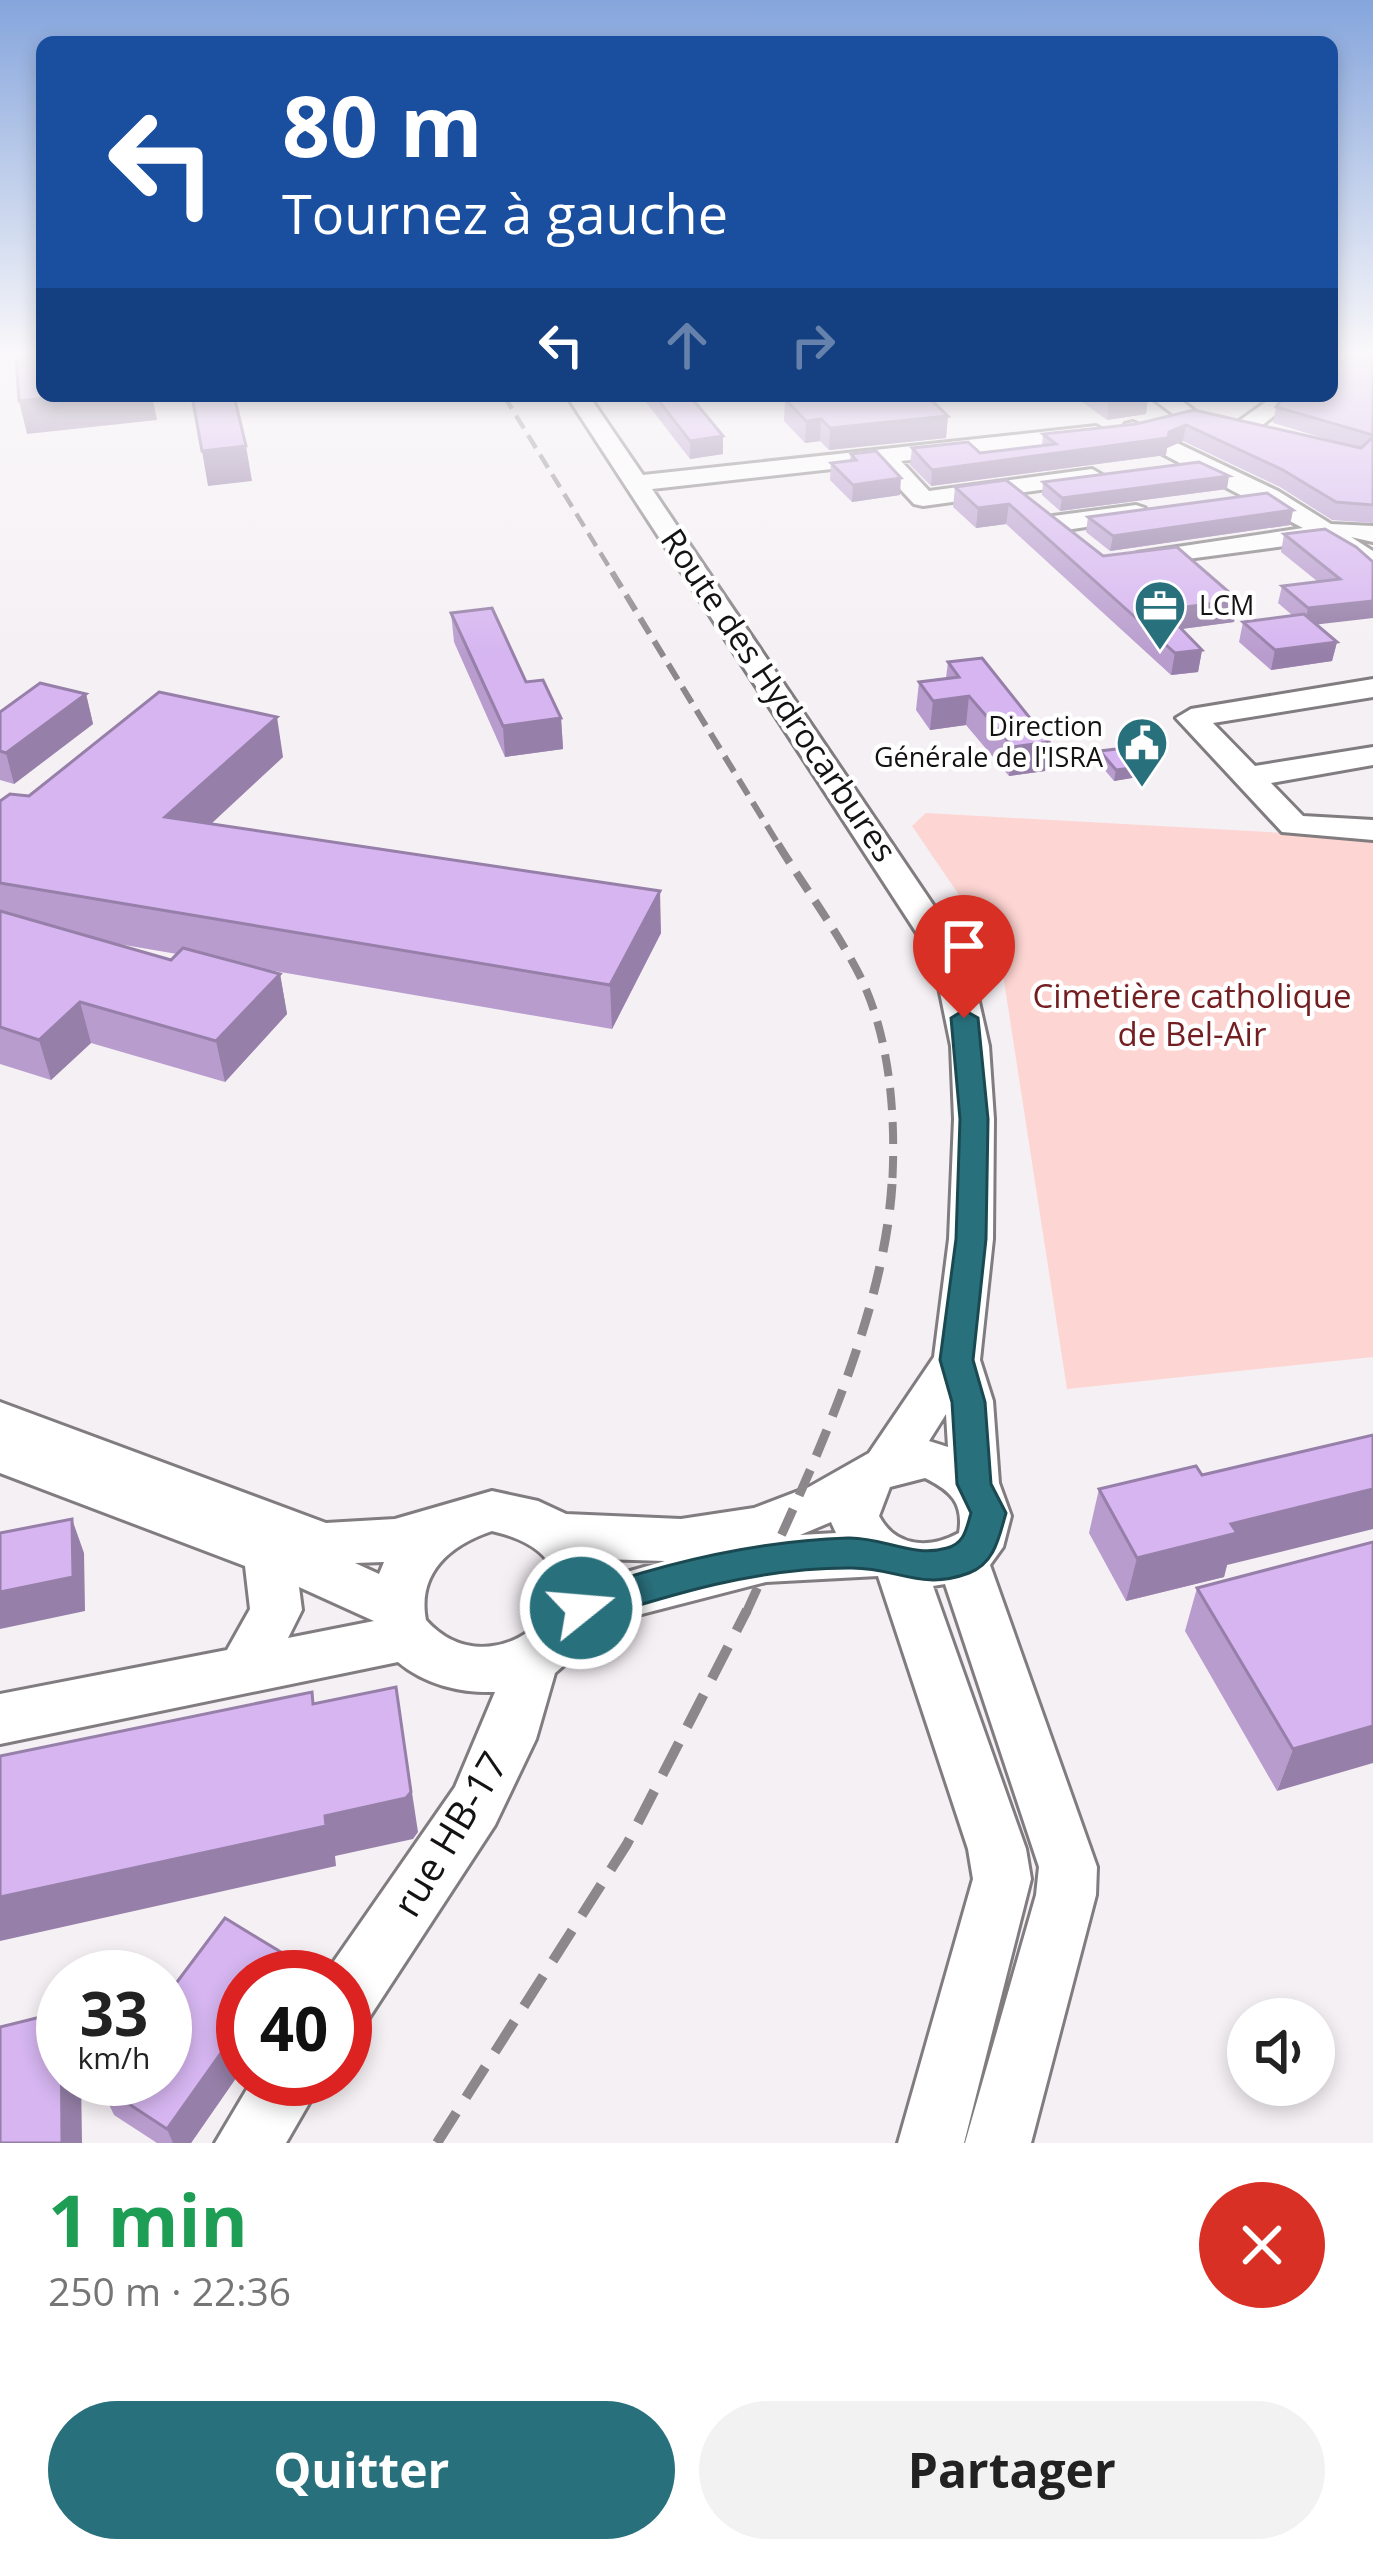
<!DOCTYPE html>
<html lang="fr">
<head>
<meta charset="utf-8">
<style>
  :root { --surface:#fff; --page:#f2f2f2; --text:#222; --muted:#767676; --accent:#29707d }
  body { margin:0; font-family:"Open Sans",sans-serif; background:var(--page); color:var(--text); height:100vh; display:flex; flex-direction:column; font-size:45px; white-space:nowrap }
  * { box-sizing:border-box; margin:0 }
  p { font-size:39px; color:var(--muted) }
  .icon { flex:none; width:66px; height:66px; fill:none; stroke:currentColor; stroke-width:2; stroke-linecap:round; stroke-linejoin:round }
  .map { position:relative; height:2143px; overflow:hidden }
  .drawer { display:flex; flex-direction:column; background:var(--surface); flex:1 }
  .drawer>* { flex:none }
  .hud { position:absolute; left:36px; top:36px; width:1302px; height:366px; border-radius:18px; box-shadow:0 6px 18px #0003; background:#1a4fa0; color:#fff; overflow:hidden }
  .controls { position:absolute; left:1227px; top:1998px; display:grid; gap:24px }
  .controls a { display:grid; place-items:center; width:108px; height:108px; border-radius:50%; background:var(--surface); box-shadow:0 6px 18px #0003; font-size:60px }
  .speed { position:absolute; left:36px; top:1950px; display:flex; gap:24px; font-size:60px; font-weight:700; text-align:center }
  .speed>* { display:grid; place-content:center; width:156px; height:156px; border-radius:50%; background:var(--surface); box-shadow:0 6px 18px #0003; line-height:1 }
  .speed small { font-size:30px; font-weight:400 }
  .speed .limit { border:18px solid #d22; background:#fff; color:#111 }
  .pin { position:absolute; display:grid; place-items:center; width:102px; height:102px; color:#fff; margin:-123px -51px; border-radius:50% 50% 50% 0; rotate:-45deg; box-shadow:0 0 12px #0007 }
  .pin .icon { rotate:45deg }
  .me { position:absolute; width:132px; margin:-66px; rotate:73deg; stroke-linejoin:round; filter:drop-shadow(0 0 9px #0008) }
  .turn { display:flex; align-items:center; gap:42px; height:252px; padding:0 48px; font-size:54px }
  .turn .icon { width:156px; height:156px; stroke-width:2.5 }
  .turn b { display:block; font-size:84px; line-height:102px }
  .lanes { display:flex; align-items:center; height:114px; padding:0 48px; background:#0003; justify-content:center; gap:60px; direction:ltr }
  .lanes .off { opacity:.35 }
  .round { display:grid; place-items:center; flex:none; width:126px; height:126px; border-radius:63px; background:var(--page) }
  .headline { display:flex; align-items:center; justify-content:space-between; height:204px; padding:0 48px }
  h1 { font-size:72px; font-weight:700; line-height:90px; color:#1e9e55 }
  .button { display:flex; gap:24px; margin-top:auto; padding:24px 48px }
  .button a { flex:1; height:138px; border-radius:72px; background:var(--accent); color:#fff; font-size:48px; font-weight:700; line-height:138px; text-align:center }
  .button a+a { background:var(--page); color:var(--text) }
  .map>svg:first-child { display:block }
  .green { fill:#fdd5d2 }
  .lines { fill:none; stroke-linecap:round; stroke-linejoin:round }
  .minor-casing { stroke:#807c7f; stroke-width:6 }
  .minor { fill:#fff; fill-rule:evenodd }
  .rail-far4 { stroke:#8b878a; stroke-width:4.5; stroke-dasharray:15 8; stroke-linecap:butt }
  .rail-far3 { stroke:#8b878a; stroke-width:6; stroke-dasharray:18 9; stroke-linecap:butt }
  .rail-far2 { stroke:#8b878a; stroke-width:8; stroke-dasharray:22 12; stroke-linecap:butt }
  .rail-far1 { stroke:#8b878a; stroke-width:9; stroke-dasharray:28 15; stroke-linecap:butt }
  .rail { stroke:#8b878a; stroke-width:10; stroke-dasharray:36 18; stroke-linecap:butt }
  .wall { fill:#b89cce; fill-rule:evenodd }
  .shaded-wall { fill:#967fa8 }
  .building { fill:#d6b5f0; stroke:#967fa8; stroke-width:3 }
  .route { fill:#29707d; stroke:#1b4951; stroke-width:3 }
  .labels { text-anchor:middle; stroke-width:9; stroke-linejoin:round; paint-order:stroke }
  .far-poi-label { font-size:27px; fill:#141213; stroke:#fff; text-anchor:start }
  .street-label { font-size:33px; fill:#141213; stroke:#fff }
  .park-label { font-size:33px; fill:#731e21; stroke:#fff }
  .near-street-label { font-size:39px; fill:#141213; stroke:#fff }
</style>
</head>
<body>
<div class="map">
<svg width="1373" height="2143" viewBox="0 0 1373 2143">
  <rect width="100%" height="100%" fill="#f5f0f4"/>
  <polygon class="green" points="926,813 1373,838 1373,1357 1067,1389 1000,955 912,826"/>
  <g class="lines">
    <g class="minor-casing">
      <g id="minor">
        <path d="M 567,396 L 589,396 L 643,475 L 1096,426 L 1108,433 L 1096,440 L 901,461 L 929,491 L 1092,469 L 1104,476 L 1092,483 L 923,506 L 914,504 L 877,464 L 652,489 L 969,958 L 989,1046 L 994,1119 L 993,1239 L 980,1360 L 993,1401 L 999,1483 L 1011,1516 L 1003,1547 L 990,1565 L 1097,1867 L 1096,1895 L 1031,2143 L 965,2143 L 1036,1895 L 1039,1867 L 945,1584 L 933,1586 L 1026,1849 L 1031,1879 L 964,2143 L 898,2143 L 973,1879 L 968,1849 L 878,1576 L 766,1582 L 595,1626 L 586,1646 L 555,1673 L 536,1739 L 495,1825 L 367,2021 L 345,2030 L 345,1977 L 323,1977 L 455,1787 L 495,1692 C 461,1693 425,1685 398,1662 L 0,1744 L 0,1694 L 227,1650 L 250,1609 L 245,1566 L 0,1473 L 0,1402 L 326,1523 L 395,1519 L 492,1491 L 538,1501 L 566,1514 L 681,1519 L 754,1508 L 809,1487 L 869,1453 L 934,1357 L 949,1239 L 954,1119 L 951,1046 L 933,958 ZM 946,1414 L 948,1447 L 929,1441 ZM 925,1478 C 951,1491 964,1503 959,1533 C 930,1549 896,1548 879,1516 L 890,1487 ZM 831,1522 L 836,1533 L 800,1535 ZM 492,1531 C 636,1564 502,1705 426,1620 C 417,1573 450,1545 492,1531 ZM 601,1559 L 665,1561 L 606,1578 ZM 384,1562 L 379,1574 L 355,1563 ZM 299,1587 L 374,1621 L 288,1638 L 302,1610 Z"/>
        <polygon points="1149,396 1175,396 1199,414 1180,419"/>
        <polygon points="1274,396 1299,396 1260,427 1373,471 1373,487 1235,434 1235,424"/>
        <polygon points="1133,422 1278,491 1331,524 1373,526 1373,542 1351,537 1373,551 1373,570 1322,541 1128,567 1124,561 1137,553 1303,528 1125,434 1125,424"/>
        <polygon points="1136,505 1145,508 1145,518 1053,532 1040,524 1053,516"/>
        <polygon points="1373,679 1373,697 1213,723 1255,766 1373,747 1373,765 1271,783 1303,816 1373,820 1373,840 1282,832 1176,718 1191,709"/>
        <polygon points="253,2079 323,2079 286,2143 215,2143"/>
      </g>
    </g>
    <use href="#minor" class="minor"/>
    <polyline class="rail-far4" points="504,396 614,575"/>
    <polyline class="rail-far3" points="612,572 780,847"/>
    <path class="rail-far2" d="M 778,844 C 805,888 838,932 861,978 C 891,1041 896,1120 892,1187"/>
    <path class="rail-far1" d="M 746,1613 C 804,1484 883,1326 892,1184"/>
    <polyline class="rail" points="437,2143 627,1844 747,1610"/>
  </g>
  <g class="wall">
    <polygon points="1373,356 1373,523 1332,520 1280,487 1183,441 1167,448 1166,455 931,486 910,465 912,448 980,453 1042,446 1043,434 1136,424 1194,410 1354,447 1273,423 1276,407 1338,362"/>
    <polygon points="645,396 690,396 723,436 723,454 690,459 645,401"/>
    <polygon points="1074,396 1147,396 1148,397 1146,414 1107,420"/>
    <polygon points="892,398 948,416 946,438 829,450 820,441 805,443 784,421 785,399"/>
    <polygon points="851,454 900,495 852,502 830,480 831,463 850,460"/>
    <polygon points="1006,480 1103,556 1238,600 1234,622 1181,629 1202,650 1198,672 1171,675 1006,524 976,528 953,507 955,487"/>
    <polygon points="1043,482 1227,489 1060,511 1042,495"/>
    <polygon points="1293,510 1290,525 1110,551 1086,532 1088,517"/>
    <polygon points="1284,534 1356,547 1317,625 1337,642 1332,661 1271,670 1239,642 1243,622 1292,615 1278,603 1282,586 1317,581 1281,552"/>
    <polygon points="451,613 561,718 563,749 505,757 454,642"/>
    <polygon points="948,662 1049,742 1045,771 1009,776 966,725 930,730 916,710 919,682 946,678"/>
    <polygon points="86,694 93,724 14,784 0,780 0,712"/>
    <polygon points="1100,751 1138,777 1114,781 1098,762"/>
    <path d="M 283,757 L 211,824 L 661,933 L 612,1029 L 257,968 L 280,974 L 287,1014 L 225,1082 L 91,1043 L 51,1080 L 0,1064 L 0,801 ZM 113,943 L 177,954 L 171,960 Z"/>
    <polygon points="1202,1475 1227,1565 1224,1577 1126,1601 1089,1533 1099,1489"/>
    <polygon points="1373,1542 1277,1791 1185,1631 1197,1588"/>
    <polygon points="243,1977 243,2068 191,2143 157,2143 114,2115 100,2085"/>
  </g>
  <g class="shaded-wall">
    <polygon points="64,396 152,396 157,420 27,434 19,401"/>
    <polygon points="1148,397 1146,414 1107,420 1109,403"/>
    <polygon points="948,416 946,438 829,450 830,428"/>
    <polygon points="821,419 820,441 805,443 806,421"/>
    <polygon points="1186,425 1183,441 1167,448 1166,455 931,486 932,470"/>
    <polygon points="723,436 723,454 690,459 690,441"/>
    <polygon points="246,446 252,481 208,486 202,451"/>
    <polygon points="1229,476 1227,489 1060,511 1062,498"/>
    <polygon points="901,478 900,495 852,502 853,485"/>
    <polygon points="1009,504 1006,524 976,528 978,508"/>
    <polygon points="1293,510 1290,525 1110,551 1113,536"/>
    <polygon points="1238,600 1234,622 1159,632 1163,610"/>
    <polygon points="1373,601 1373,618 1304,626 1308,608"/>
    <polygon points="1337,642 1332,661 1271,670 1275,650"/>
    <polygon points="1202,650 1198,672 1171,675 1175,653"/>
    <polygon points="86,694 93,724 14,784 6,753"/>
    <polygon points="969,696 966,725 930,730 933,701"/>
    <polygon points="277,717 283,757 174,858 165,817"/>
    <polygon points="561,718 563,749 505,757 503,726"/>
    <polygon points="1049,742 1045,771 1009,776 1013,747"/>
    <polygon points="1140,767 1138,777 1114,781 1116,770"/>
    <polygon points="660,891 661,933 612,1029 610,985"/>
    <polygon points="280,974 287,1014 225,1082 216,1041"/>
    <polygon points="80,1002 91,1043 51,1080 39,1040"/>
    <polygon points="1373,1489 1373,1529 1227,1565 1224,1577 1126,1601 1137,1558 1231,1524"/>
    <polygon points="72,1519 84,1553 85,1611 0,1629 0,1592"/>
    <polygon points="396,1687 418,1832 413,1839 335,1856 336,1866 0,1941 0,1897 325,1816"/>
    <polygon points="1373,1726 1373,1763 1277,1791 1293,1749"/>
    <polygon points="289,1957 295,1977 275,1977"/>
    <polygon points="61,2012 63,2017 63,2079 81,2079 82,2143 62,2143"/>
    <polygon points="243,2022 243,2068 191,2143 173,2143 167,2129"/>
  </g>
  <g class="building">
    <polygon points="16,356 42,356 42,396 64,396 19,401"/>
    <polygon points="1350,356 1373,356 1373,435 1276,407 1284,396 1332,396 1332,361 1338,362"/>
    <polygon points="192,396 234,396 246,446 202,451"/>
    <polygon points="655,396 690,396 723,436 690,441"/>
    <polygon points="807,396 889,396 892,398 927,396 948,416 830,428 821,419 806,421 785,399"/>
    <polygon points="1099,396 1147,396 1148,397 1109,403"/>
    <polygon points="1194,410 1361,448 1373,437 1373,505 1336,502 1283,470 1186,425 1169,432 1168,438 932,470 912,448 968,442 980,453 1056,444 1043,434 1136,424"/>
    <polygon points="876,451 901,478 853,485 831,463 856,460 851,454"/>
    <polygon points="1199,462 1229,476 1062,498 1043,482"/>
    <polygon points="1006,480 1103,556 1177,547 1238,600 1163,610 1202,650 1175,653 1009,504 978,508 955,487"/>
    <polygon points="1267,493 1293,510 1113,536 1088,517"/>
    <polygon points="1325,529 1356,547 1373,562 1373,601 1308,608 1282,586 1340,579 1284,534"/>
    <polygon points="492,608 526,682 543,680 561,718 503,726 451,613"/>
    <polygon points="1304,614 1337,642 1275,650 1243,622"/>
    <polygon points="982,658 1049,742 1013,747 969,696 933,701 919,682 959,677 948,662"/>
    <polygon points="40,683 86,694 6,753 0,751 0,712"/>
    <polygon points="159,692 277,717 165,817 660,891 610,985 0,883 0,801 10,794 29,796"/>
    <polygon points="1124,748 1140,767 1116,770 1100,751"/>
    <polygon points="0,911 171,960 183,948 280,974 216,1041 80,1002 39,1040 0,1027"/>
    <polygon points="1373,1435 1373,1489 1231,1524 1237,1533 1137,1558 1099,1489 1196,1466 1202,1475"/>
    <polygon points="72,1519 73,1577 0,1592 0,1533"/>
    <polygon points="1373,1542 1373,1726 1293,1749 1197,1588"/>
    <polygon points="396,1687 411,1792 406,1798 325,1816 326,1826 0,1897 0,1756 312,1692 313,1704"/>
    <polygon points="225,1918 289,1957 275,1977 243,1977 243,2022 167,2129 100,2085 104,2079 165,2079 165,1998"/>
    <polygon points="61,2012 62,2143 0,2143 0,2027"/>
  </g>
  <linearGradient id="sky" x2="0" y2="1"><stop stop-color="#85a5dc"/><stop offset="0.54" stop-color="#faf8fa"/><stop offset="1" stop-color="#faf8fa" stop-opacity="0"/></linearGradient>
  <rect width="1373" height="656" fill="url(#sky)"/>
  <path class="route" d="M 964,1010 L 978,1018 L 988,1119 L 986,1239 L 973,1360 L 985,1402 L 991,1484 L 1006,1513 C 999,1537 995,1563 969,1573 C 921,1591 898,1568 852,1568 C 758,1567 670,1595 581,1623 L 568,1619 L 563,1608 L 568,1597 C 659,1564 751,1541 848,1538 C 883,1537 913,1558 947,1548 C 965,1543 966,1529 971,1513 L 957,1484 L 952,1402 L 940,1360 L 956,1239 L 960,1119 L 951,1018 Z"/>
  <defs>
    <g id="office-pin" transform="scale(2.7)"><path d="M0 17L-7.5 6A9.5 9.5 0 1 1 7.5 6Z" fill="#29707d" stroke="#fff"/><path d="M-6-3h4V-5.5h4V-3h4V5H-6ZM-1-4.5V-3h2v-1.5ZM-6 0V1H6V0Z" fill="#fff"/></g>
    <g id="civic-pin" transform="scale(2.7)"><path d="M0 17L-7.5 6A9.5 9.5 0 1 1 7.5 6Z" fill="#29707d" stroke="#fff"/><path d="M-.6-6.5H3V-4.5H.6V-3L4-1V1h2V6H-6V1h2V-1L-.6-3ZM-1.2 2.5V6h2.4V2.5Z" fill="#fff"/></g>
  </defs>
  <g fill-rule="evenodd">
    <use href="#office-pin" x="1160" y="606"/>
    <use href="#civic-pin" x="1142" y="743"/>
  </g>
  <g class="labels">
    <g class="far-poi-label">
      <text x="1199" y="615">LCM</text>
      <text x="1103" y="736" text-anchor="end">Direction<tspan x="1103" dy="31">Générale de l'ISRA</tspan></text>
    </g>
    <g class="street-label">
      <text transform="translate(779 695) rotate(56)" y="12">Route des Hydrocarbures</text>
    </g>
    <g class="park-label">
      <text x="1192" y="1008">Cimetière catholique<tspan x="1192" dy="38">de Bel-Air</tspan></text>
    </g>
    <g class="near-street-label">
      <text transform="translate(450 1834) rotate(-59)" y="14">rue HB-17</text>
    </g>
  </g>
</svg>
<div class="controls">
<a><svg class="icon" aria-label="sound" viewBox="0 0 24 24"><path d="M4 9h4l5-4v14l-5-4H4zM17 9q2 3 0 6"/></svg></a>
</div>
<div class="speed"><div>33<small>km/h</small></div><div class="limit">40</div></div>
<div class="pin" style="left:964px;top:1018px;background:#d93025"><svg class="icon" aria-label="arrive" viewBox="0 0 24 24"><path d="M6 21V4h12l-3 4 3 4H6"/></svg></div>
<svg class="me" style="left:581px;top:1608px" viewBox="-20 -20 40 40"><circle r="17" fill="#29707d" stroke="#fff" stroke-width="3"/><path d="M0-11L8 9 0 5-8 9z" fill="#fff"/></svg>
<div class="hud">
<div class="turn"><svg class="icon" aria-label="left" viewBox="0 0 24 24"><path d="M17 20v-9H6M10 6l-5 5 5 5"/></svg><div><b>80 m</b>Tournez à gauche</div></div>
<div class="lanes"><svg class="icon" aria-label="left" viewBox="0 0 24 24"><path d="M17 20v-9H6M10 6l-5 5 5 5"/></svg><svg class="icon off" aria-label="ahead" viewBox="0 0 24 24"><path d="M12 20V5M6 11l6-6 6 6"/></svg><svg class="icon off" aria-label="right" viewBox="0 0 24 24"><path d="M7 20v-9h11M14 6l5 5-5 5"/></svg></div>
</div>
</div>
<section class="drawer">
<div class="headline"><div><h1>1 min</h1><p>250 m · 22:36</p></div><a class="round" style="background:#d93025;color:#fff"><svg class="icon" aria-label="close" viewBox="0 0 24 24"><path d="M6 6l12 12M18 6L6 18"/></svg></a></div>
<div class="button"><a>Quitter</a><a>Partager</a></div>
</section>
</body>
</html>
